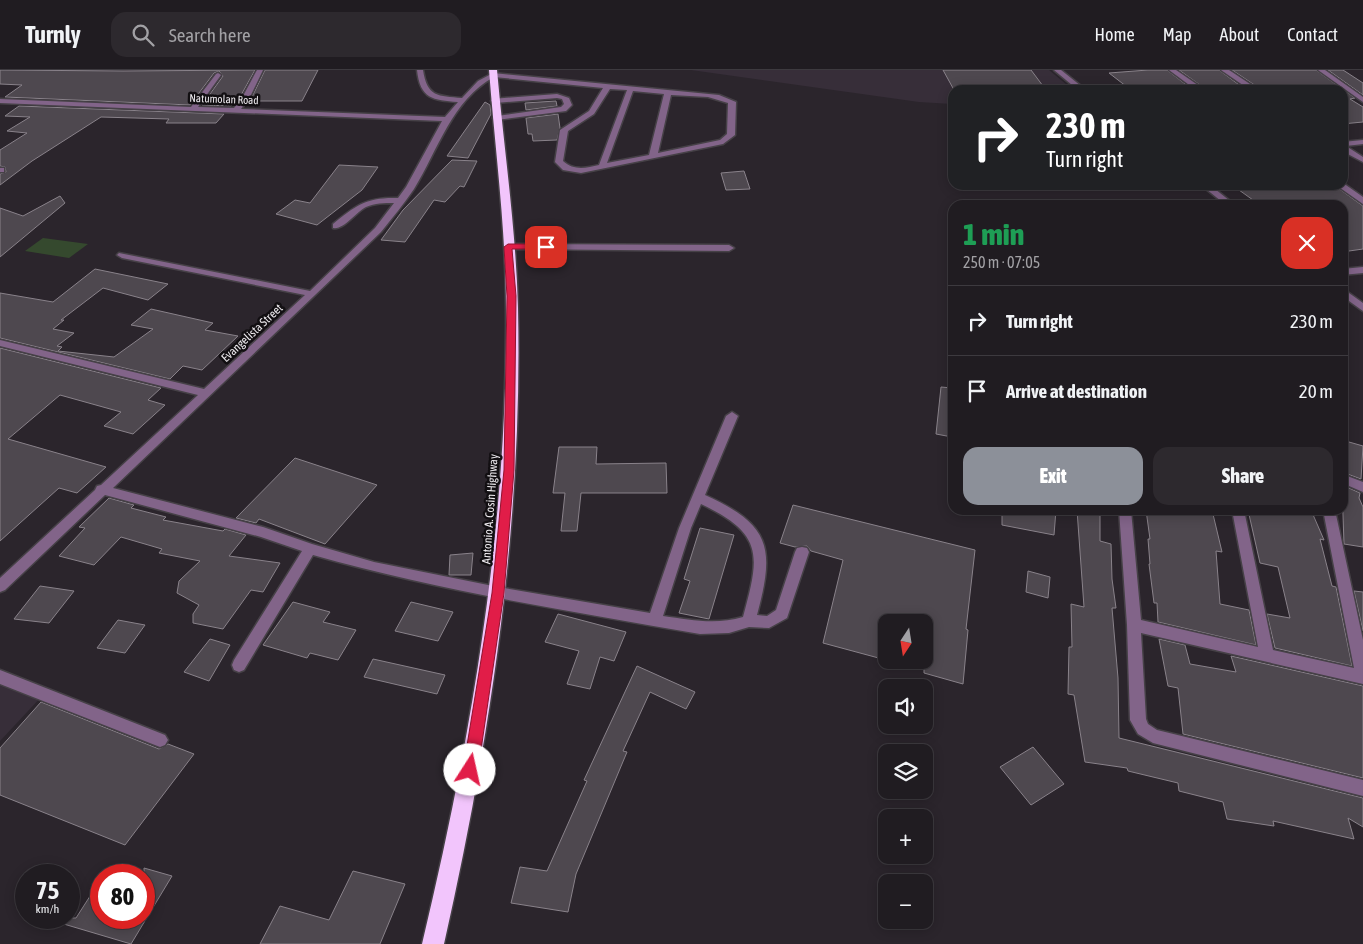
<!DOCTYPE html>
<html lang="en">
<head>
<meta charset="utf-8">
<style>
  :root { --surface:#201c21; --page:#2d292e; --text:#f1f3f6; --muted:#a2a1a5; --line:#3d3a3f; --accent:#8c9099 }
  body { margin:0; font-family:"Asap Condensed",sans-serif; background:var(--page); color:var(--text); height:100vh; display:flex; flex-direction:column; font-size:19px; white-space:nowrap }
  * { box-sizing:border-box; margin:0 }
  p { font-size:16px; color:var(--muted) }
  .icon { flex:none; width:28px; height:28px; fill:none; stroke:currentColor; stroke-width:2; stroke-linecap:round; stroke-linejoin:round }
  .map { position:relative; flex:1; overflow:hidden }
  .panel { position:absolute; left:948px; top:130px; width:400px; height:315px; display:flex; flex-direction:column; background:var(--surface); border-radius:15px; box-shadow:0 2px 12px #0003,0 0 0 1px var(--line) }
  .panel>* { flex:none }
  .banner { position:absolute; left:948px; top:15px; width:400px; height:105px; border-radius:15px; box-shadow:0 2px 12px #0003,0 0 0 1px var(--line); background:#202124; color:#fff; overflow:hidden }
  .needle { width:32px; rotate:192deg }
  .buttons { position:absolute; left:878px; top:544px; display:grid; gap:10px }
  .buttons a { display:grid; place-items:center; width:55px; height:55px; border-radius:10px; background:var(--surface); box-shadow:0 2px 12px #0003,0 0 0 1px var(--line); font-size:25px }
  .speed { position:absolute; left:15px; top:794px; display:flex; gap:10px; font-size:25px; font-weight:700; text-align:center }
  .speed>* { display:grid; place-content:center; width:65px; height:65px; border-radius:50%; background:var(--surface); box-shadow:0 2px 12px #0003,0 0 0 1px var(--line); line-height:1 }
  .speed small { font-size:12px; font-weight:400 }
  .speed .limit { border:8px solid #d22; background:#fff; color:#111 }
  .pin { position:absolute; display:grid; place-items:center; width:42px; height:42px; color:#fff; margin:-21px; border-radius:10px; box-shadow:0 2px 8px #0006 }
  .me { position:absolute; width:55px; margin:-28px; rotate:10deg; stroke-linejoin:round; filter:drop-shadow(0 0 4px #0008) }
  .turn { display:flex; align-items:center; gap:18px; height:105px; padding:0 15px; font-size:22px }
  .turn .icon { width:65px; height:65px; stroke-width:2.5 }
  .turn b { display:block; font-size:35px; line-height:42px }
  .round { display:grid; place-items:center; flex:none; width:52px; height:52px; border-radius:15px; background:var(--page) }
  .overview { display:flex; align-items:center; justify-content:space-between; height:85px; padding:0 15px }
  h1 { font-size:30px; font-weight:800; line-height:38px; color:#1e9e55 }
  .action { display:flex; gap:10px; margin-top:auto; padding:10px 15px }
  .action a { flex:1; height:58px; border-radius:15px; background:var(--accent); color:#fff; font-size:20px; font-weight:800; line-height:58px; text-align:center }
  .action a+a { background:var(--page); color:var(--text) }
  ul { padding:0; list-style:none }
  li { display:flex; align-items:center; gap:15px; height:70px; padding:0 15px; border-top:1px solid var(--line) }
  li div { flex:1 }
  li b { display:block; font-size:19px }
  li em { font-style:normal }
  header { display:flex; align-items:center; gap:30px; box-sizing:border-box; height:70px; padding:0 25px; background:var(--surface); border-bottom:1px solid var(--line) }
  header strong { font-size:24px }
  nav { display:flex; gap:28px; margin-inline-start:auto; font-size:18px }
  .search { width:350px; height:45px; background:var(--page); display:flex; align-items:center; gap:12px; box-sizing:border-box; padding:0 18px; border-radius:15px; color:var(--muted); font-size:19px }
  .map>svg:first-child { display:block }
  .built { fill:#372e39 }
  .green { fill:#35492e }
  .building { fill:#4e484f; stroke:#89828a }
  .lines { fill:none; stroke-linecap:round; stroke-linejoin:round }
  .minor-casing { stroke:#464147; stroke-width:3 }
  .highway-casing { stroke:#464147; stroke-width:3 }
  .minor { fill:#826489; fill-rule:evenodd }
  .highway { fill:#f2c5fc; fill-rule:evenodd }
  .route { fill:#e11d48; stroke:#92132f }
  .labels { text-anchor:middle; stroke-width:5; stroke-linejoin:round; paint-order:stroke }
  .far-street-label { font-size:11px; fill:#edeaee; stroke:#120f12 }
  .street-label { font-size:12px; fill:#edeaee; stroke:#120f12 }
</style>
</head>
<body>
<header>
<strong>Turnly</strong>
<div class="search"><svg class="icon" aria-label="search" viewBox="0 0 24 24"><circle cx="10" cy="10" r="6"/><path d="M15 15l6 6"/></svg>Search here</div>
<nav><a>Home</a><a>Map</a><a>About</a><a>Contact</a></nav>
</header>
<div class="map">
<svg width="1363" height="874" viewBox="0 0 1363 874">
  <rect width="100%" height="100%" fill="#2b252c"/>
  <g class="built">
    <polygon points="691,0 1049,0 1073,20 952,20 952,34 919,32"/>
    <polygon points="0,609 42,626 0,671"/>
  </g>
  <polygon class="green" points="43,168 88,174 69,188 25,181"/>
  <g class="building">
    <polygon points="0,0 123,1 255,0 240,27 231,36 202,35 223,6 219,1 214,3 190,35 5,27 22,15 0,14"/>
    <polygon points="265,0 318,0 302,31 250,31"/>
    <polygon points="943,0 1031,0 1046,20 954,20"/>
    <polygon points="1148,0 1167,0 1193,20 1131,20 1109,3"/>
    <polygon points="1179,0 1219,0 1242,17 1207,20"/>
    <polygon points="1232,0 1316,0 1355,28 1350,29 1363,37 1363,52 1342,54 1342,20 1270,20 1263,15 1256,16"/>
    <polygon points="1328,0 1343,0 1363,13 1363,25"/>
    <polygon points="556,31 557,36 526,40 525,33"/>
    <polygon points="485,32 490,35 491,44 468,88 447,86"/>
    <polygon points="19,36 224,44 216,53 166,53 169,49 101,47 32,91 0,115 0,104 6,102 5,97 0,96 0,80 27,63 7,61 30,47 5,46"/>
    <polygon points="558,44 560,58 557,70 533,71 532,64 528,64 526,48"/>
    <polygon points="452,90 477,91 464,117 460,116 445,132 434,130 405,172 381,170 403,140"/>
    <polygon points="339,95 378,97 362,120 317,155 276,144 295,130 310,133"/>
    <polygon points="744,101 750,119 726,120 721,103"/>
    <polygon points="1232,115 1334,115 1363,136 1363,179 1342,182 1342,135 1289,135 1284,131 1260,135"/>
    <polygon points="60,126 65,133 0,187 0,138 23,146"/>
    <polygon points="95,199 168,214 148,230 103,218 61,250 64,250 53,259 74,263 57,276 62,277 58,281 114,287 153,259 131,255 151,239 213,253 205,260 238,266 202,300 183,296 170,309 0,268 0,223 53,232"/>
    <polygon points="0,278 161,318 148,330 165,335 133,364 104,356 121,342 60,325 8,369 106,397 77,423 59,418 0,471"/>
    <polygon points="941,317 952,318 952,367 936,364"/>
    <polygon points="1342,370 1363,376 1361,409 1342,402"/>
    <polygon points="559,377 597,377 596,394 666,393 667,423 581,423 577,461 561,461 565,423 553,423"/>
    <polygon points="295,388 377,415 325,474 259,449 256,453 236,448"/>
    <polygon points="1342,415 1360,423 1359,428 1363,437 1363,477 1344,474"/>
    <polygon points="109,428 134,435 131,438 166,447 163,450 223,461 225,459 246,465 229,486 280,493 263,522 251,520 223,559 193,553 193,544 199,535 177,523 179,511 200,491 159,483 162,479 121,467 94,495 59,486 85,458 79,457"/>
    <polygon points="793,435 975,480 966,559 968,560 963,614 924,603 924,552 886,552 886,590 823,573 843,490 811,481 807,476 795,477 780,473"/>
    <polygon points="1002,440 1056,440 1054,465 1002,455"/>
    <polygon points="1077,440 1100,440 1100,471 1111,474 1112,509 1116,538 1112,538 1118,608 1119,668 1363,728 1363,757 1348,748 1354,769 1273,751 1274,756 1227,749 1223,732 1179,721 1178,713 1128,701 1127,698 1085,692 1074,625 1068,624 1069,577 1072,577 1071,534 1084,537"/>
    <polygon points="1146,440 1180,445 1179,440 1212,440 1222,482 1216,481 1220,534 1249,540 1256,575 1158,552 1157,533 1154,533 1149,494 1150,494 1148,469 1150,469"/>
    <polygon points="1248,440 1311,440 1324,470 1320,469 1332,516 1336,517 1352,596 1275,578 1267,544 1290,548 1278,497 1260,493"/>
    <polygon points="700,458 734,465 709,549 679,543 690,511 684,509"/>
    <polygon points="473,483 471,505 449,505 450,485"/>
    <polygon points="1028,501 1050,507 1048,528 1026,522"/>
    <polygon points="40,516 74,521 49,553 14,549"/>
    <polygon points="1354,521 1363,522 1363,561"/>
    <polygon points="293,532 330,542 323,552 356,560 338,590 310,583 307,588 263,575"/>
    <polygon points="411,532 453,542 438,571 395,561"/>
    <polygon points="558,544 626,562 614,591 600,587 590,619 567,614 579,581 545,572"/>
    <polygon points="118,550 145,555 125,583 97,578"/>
    <polygon points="210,569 230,575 209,611 184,602"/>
    <polygon points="1159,569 1185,575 1190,594 1236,602 1231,586 1363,616 1363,708 1183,664 1178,618 1168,616"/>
    <polygon points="373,589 445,605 437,624 364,607"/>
    <polygon points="637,596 695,622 686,639 650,622 623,681 627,682 576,804 568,842 511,833 520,797 547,801 587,711 584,710"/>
    <polygon points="41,632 159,679 168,674 194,684 125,775 0,725 0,678"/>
    <polygon points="1033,677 1064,714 1031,735 1000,697"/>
    <polygon points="144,798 172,806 131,874 57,852 58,848 76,848 101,809 101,848 144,848"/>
    <polygon points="353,801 405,814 380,874 260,874 280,836 329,850"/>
  </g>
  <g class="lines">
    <g class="minor-casing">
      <g id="minor">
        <path d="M 257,0 L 263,0 L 249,29 L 241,39 L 445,47 L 458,32 C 433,30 420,29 417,0 L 423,0 C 427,27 438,26 462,28 L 478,11 L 493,3 L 719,25 L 736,32 L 735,65 L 723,74 L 581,103 L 563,100 L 555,92 L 560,60 L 589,41 L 603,18 L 494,7 C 452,30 438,80 414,119 C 404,134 392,148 381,162 L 113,418 L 263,457 L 312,474 L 374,492 L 498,517 L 650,543 L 679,458 L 726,346 L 732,342 L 738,346 L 705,425 C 771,455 775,478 757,545 L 767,546 L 776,540 L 795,482 L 797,478 L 802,477 L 807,478 L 809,482 L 787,548 L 769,558 L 749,557 L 729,563 L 700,564 C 570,541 440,521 313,485 L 244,600 L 239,602 L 234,600 L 232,595 L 234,590 L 302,481 L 261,467 L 105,425 L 5,520 L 0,522 L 0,508 L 95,420 L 97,416 L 101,415 L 198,325 L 0,276 L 0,270 L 204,319 L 305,225 L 122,188 L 117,185 L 119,183 L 310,221 L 375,158 L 394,133 C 384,133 375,133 366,137 C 356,142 344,160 333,158 L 333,154 C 356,135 367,127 398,128 L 406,117 L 442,51 L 0,33 L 0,29 L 191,37 L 216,4 L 218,3 L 221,5 L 198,37 L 234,38 L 242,28 ZM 610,19 L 627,20 L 599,95 C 586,98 574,101 563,91 L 568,61 L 594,44 ZM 633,21 L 664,24 L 649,85 L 607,93 ZM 671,25 L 708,27 L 728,33 L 727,64 L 720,70 L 658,83 ZM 701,434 C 764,464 760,485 743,547 C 716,555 691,550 663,546 L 691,458 Z"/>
        <polygon points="1054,0 1061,0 1086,20 1078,20"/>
        <polygon points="1169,0 1176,0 1205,20 1196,20"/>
        <polygon points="1221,0 1229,0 1259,20 1250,20"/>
        <polygon points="1318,0 1325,0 1363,27 1363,32"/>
        <polygon points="557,24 569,28 572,35 566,41 497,50 493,48 497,46 561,37 564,34 562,29 557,28 495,33 491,31 492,29"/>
        <polygon points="1363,70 1363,74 1346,76 1363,87 1363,92 1342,81 1342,72"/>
        <rect x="0" y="98" width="4" height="4"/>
        <polygon points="1343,113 1363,127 1363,134 1336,115 1342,115"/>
        <polygon points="1201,115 1210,115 1235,135 1226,135"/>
        <polygon points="508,174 729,175 734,178 729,181 505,179 505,175"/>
        <polygon points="1363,197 1363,203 1342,205 1342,199"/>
        <polygon points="1342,218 1363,233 1363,241 1342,226"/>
        <polygon points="1342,404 1363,412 1363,422 1342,413"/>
        <polygon points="1119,440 1131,440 1141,550 1258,577 1232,440 1244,440 1273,580 1354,598 1323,440 1335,440 1363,570 1363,614 1141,563 1146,649 1148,654 1157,660 1363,710 1363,726 1153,673 1138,664 1130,650 1127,555"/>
        <polygon points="0,600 165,665 168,670 165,675 160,677 0,614"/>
      </g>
    </g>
    <g class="highway-casing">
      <path id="highway" d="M 489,0 L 497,0 C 504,79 516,159 518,238 C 523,453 491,665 444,874 L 422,874 C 472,665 508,454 506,239 C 506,159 495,79 489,0 Z"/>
    </g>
    <use href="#minor" class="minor"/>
    <use href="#highway" class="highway"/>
  </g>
  <polygon class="route" points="508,174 546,174 550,177 546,179 512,179 516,226 514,400 504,523 478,700 476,705 470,707 465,705 463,700 492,523 504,400 507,226 504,177"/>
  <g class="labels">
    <g class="far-street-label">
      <text transform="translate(224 29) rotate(2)" y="4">Natumolan Road</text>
    </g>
    <g class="street-label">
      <text transform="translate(252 263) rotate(-43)" y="4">Evangelista Street</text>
      <text transform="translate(490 439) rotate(-86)" y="4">Antonio A. Cosin Highway</text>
    </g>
  </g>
</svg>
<div class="buttons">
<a><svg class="needle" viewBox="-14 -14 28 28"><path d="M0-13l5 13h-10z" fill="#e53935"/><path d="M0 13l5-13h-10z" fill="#a2a1a5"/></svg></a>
<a><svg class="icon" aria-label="sound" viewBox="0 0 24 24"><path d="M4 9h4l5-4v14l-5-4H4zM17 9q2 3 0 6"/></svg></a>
<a><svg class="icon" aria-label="layers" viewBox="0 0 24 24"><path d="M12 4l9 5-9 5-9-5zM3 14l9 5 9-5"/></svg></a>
<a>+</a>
<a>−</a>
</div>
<div class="speed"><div>75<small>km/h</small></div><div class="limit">80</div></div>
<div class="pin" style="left:546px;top:177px;background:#d93025"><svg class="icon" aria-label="arrive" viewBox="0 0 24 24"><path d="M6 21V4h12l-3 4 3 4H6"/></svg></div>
<svg class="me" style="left:470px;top:700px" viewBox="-20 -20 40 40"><circle r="19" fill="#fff"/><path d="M0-13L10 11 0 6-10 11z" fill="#e11d48"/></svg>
<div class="banner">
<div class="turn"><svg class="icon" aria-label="right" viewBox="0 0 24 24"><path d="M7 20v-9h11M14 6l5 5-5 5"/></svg><div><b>230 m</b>Turn right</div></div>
</div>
<section class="panel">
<div class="overview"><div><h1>1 min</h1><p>250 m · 07:05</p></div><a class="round" style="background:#d93025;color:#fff"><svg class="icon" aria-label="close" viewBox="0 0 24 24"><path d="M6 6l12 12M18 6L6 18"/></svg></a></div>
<ul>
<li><svg class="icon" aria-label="right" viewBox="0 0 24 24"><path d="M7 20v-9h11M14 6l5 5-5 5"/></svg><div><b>Turn right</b></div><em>230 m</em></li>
<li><svg class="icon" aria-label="arrive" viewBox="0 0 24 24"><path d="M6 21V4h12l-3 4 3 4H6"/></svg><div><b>Arrive at destination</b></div><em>20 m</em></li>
</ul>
<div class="action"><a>Exit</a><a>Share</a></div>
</section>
</div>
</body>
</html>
